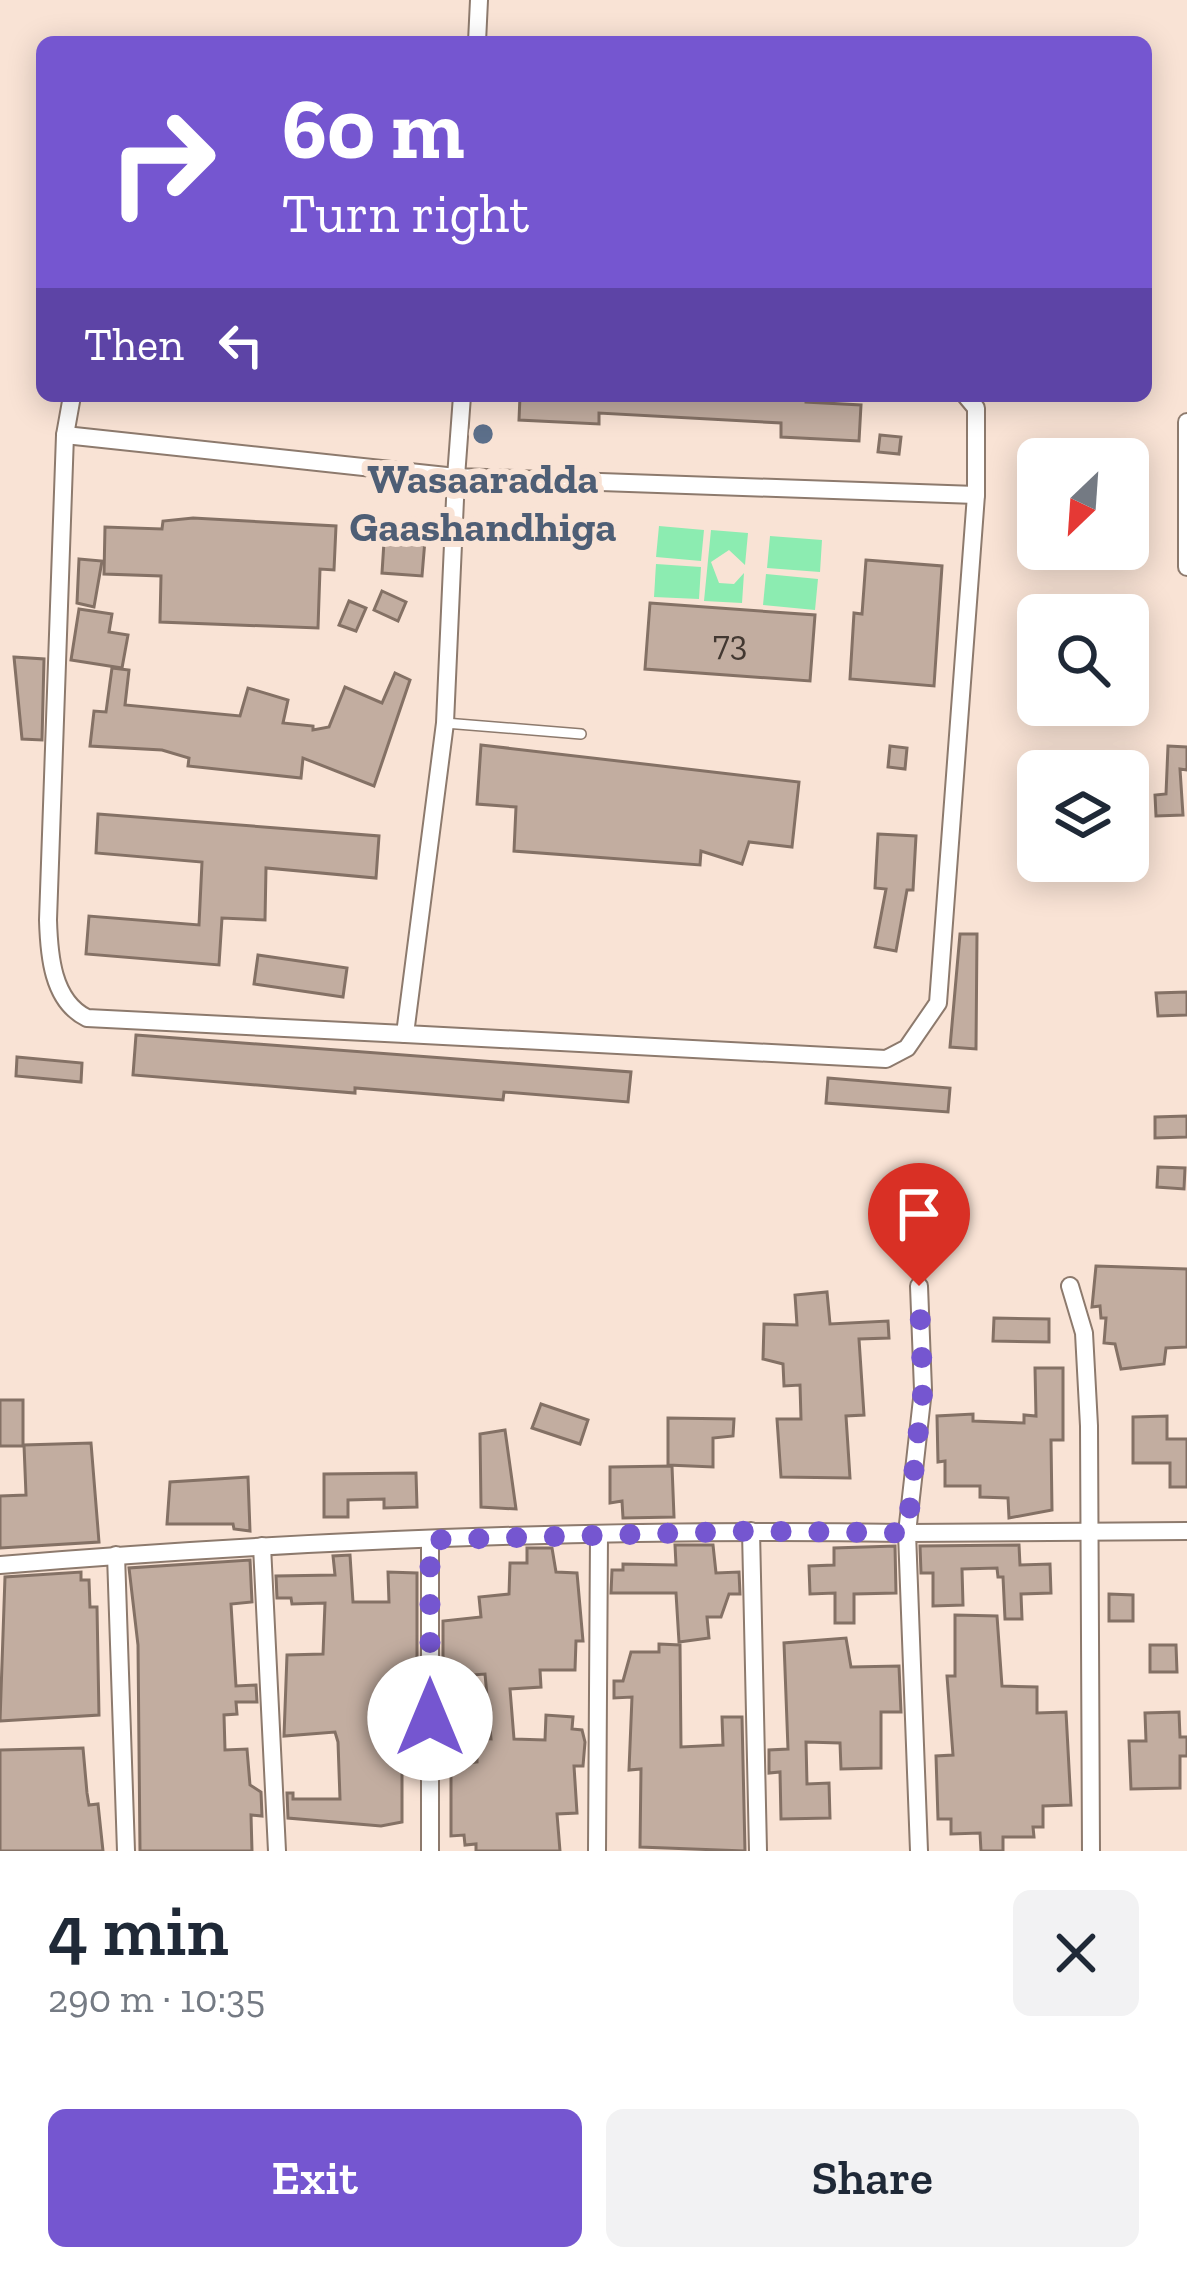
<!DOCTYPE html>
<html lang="en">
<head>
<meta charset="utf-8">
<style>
  :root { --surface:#fff; --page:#f2f2f3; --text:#1f2937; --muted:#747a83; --accent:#7556d0 }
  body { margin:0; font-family:"Zilla Slab",serif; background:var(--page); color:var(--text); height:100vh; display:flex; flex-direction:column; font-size:45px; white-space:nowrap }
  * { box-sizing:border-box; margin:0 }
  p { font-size:39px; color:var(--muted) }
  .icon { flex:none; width:66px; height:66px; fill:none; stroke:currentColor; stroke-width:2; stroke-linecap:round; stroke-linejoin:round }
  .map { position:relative; height:1851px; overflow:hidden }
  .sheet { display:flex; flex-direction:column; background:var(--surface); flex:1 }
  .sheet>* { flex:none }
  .guide { position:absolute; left:36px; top:36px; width:1116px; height:366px; border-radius:18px; box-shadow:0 6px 30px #0003; background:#7556d0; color:#fff; overflow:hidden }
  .needle { width:78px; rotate:205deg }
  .tools { position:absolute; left:1017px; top:438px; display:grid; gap:24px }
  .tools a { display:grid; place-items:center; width:132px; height:132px; border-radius:18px; background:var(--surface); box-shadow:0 6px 30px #0003; font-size:60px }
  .pin { position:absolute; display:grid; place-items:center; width:102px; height:102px; color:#fff; margin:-123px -51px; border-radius:50% 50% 50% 0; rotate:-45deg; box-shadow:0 0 12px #0007 }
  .pin .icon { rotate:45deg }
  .me { position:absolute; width:132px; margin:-66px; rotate:0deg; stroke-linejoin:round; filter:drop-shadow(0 0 9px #0008) }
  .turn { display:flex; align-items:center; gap:42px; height:252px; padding:0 48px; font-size:54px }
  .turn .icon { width:156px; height:156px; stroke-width:2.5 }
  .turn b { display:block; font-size:84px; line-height:102px }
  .then { display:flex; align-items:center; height:114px; padding:0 48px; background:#0003; gap:24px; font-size:45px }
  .round { display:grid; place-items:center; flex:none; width:126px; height:126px; border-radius:18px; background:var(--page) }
  .head { display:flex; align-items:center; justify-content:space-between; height:204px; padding:0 48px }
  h1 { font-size:72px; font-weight:600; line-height:90px }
  .action { display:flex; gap:24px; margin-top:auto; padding:24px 48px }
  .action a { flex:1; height:138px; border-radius:18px; background:var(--accent); color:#fff; font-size:48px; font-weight:600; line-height:138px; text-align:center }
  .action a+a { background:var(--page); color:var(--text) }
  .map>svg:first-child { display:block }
  .green { fill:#8cecb1 }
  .building { fill:#c2ada0; stroke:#847165; stroke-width:3 }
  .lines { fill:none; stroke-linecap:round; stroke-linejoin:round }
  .lane-casing { stroke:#8d7a6d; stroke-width:12 }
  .street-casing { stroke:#8d7a6d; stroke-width:20 }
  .lane { stroke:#fff; stroke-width:9 }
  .street { stroke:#fff; stroke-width:16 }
  .route { stroke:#7556d0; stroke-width:21; stroke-dasharray:0 37.8 }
  .service-dot { fill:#5c6f8a; stroke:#f9e3d5; stroke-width:4.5 }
  .labels { text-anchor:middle; stroke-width:12; stroke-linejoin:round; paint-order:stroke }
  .number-label { font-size:36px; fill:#423831 }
  .service-label { font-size:42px; font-weight:bold; fill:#4e5e75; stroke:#f9e3d5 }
</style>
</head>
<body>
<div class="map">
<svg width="1187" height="1851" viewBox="0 0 1187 1851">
  <rect width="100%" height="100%" fill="#f9e3d5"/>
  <g class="green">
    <polygon points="659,526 704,530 701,561 656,557"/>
    <polygon points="711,530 748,533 745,565 729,550 711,562 719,583 734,584 744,573 742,603 704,601"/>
    <polygon points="770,536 822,540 820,572 767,568"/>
    <polygon points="656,564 701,567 699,599 654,597"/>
    <polygon points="766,574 818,579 815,610 763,605"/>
  </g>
  <g class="building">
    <polygon points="520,396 806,396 806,402 861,405 859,441 781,437 781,423 599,413 599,424 519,420"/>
    <polygon points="880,435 901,437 899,454 878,452"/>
    <polygon points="193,518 336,526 334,570 320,569 318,628 160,622 161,576 104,574 105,527 162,529 163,521"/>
    <polygon points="405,520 411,539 425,540 422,576 382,573 385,526"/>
    <polygon points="79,559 102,561 94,607 77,603"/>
    <polygon points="866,560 942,566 934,686 850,679 854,613 862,614"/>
    <polygon points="382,591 406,602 398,621 374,610"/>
    <polygon points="349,601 366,608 356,631 339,625"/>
    <polygon points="650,603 815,615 810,681 645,669"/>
    <polygon points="79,609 112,614 109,632 128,635 122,668 71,660"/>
    <polygon points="14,657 44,659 42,740 22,739"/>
    <polygon points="112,668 129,670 125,705 240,716 248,688 288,700 283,723 313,726 313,730 329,727 345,687 382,703 395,673 410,680 374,786 303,758 301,778 188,766 189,758 162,750 90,746 94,711 106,712"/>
    <polygon points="481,745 799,782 792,847 749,842 742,864 701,851 700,865 514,851 516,807 477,804"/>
    <polygon points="890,746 907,748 905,769 888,767"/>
    <polygon points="1168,746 1187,747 1187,770 1180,769 1183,815 1156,816 1155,795 1166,794"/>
    <polygon points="98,814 379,836 376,878 266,868 265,920 222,918 219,965 86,954 89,916 199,925 202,862 96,853"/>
    <polygon points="878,834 916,836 913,890 907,890 896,951 875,947 886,889 875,888"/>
    <polygon points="960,934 977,934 976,1049 950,1047"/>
    <polygon points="258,955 347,968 343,997 254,984"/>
    <polygon points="1187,992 1187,1015 1158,1016 1156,993"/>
    <polygon points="136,1035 631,1072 628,1102 504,1092 503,1100 355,1088 355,1093 133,1075"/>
    <polygon points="17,1057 82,1063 81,1082 16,1076"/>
    <polygon points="828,1078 950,1088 948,1112 826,1103"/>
    <polygon points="1187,1116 1187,1137 1155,1138 1155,1117"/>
    <polygon points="1158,1167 1185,1168 1184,1189 1157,1187"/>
    <polygon points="1096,1266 1187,1269 1187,1347 1166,1348 1164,1364 1121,1369 1115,1344 1104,1343 1106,1318 1101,1318 1100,1306 1092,1307"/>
    <polygon points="827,1292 830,1324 888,1321 889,1338 859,1339 864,1415 846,1416 850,1478 781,1477 777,1419 801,1419 800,1385 784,1386 783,1364 763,1359 764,1324 797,1325 795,1295"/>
    <polygon points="994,1318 1049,1319 1049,1342 993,1341"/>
    <polygon points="1035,1368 1063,1368 1063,1440 1051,1440 1052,1510 1009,1518 1008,1498 980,1497 980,1486 945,1486 945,1461 938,1462 937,1416 973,1414 973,1421 1024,1423 1024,1415 1036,1416"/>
    <rect x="0" y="1400" width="23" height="46"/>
    <polygon points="541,1404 588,1420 580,1444 532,1428"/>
    <polygon points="1167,1416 1167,1439 1187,1439 1187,1487 1170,1487 1170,1463 1133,1463 1133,1417"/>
    <polygon points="668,1418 734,1419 733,1436 713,1438 713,1467 668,1465"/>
    <polygon points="505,1430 516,1509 481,1507 480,1434"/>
    <polygon points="91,1443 99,1542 0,1548 0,1496 26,1495 24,1445"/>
    <polygon points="672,1466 674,1517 623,1518 622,1501 610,1503 610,1467"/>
    <polygon points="416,1473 417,1507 384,1508 384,1499 348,1500 348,1517 324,1517 324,1474"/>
    <polygon points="248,1477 250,1531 234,1529 233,1524 167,1524 170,1482"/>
    <polygon points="675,1545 713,1545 716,1573 739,1572 740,1594 729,1594 721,1617 707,1617 709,1638 679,1642 676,1593 611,1593 612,1570 623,1570 623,1564 676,1565"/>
    <polygon points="1019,1545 1020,1565 1050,1564 1051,1593 1021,1594 1022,1619 1005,1619 1003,1577 998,1577 997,1568 962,1569 963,1605 933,1606 933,1573 921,1573 920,1546"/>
    <polygon points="895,1546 896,1593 854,1594 854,1623 835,1623 835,1593 810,1594 809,1566 834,1565 834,1548"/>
    <polygon points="527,1548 552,1548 556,1572 577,1573 583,1641 576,1641 575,1670 540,1670 541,1687 510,1689 514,1739 545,1740 546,1715 573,1717 572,1729 582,1730 585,1742 583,1766 574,1766 577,1813 557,1814 560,1851 476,1851 476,1844 465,1845 464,1835 451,1836 451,1765 477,1762 477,1738 491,1739 485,1674 443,1677 443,1621 481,1617 479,1597 509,1594 510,1563 527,1563"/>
    <polygon points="350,1555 353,1602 389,1602 388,1572 417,1573 417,1771 402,1771 402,1822 381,1826 288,1818 287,1793 293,1793 293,1799 340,1799 338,1742 335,1732 284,1736 287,1655 323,1654 325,1603 292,1604 291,1598 277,1598 276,1576 335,1575 333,1556"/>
    <polygon points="250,1560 252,1602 231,1604 236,1686 256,1685 257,1702 236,1702 237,1714 224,1715 225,1750 247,1749 250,1785 261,1792 262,1816 251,1815 252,1851 140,1851 138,1645 129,1568"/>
    <polygon points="81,1572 81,1580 89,1580 90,1607 97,1607 99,1715 0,1721 5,1577"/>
    <polygon points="1109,1594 1133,1595 1133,1621 1109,1621"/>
    <polygon points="955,1615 997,1616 1002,1686 1037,1687 1037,1713 1066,1712 1071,1805 1043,1806 1043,1827 1033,1827 1034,1837 1003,1837 1003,1851 981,1851 980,1833 951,1834 951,1819 938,1819 936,1756 953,1755 947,1676 955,1676"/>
    <polygon points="846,1638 851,1667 899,1666 901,1712 881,1712 881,1768 841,1769 840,1743 806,1742 807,1784 829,1783 830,1818 781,1819 780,1772 769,1773 769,1750 788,1749 784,1643"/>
    <polygon points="659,1644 680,1645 681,1747 723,1745 722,1717 742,1717 745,1851 640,1847 641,1769 629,1770 632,1697 614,1698 614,1681 623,1681 631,1652 659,1652"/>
    <polygon points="1150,1645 1176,1645 1177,1672 1150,1672"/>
    <polygon points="1179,1712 1180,1737 1187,1737 1187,1756 1180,1756 1180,1788 1131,1789 1129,1741 1146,1741 1145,1713"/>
    <polygon points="83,1748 87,1793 89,1805 98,1804 103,1851 0,1851 0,1750"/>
  </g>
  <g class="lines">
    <g class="lane-casing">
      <polyline id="lane" points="445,723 581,734"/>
    </g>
    <g class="street-casing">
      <g id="street">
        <polyline points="477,42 479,0"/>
        <path d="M 72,396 L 65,435 L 48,920 C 49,954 52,1001 87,1018 L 405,1034"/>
        <polyline points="462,396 456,477 976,495"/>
        <polyline points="1187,422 1187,567"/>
        <polyline points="65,435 456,477 445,723 405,1034 886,1059 907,1048 938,1003 976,495 976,408 966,396"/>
        <polyline points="1070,1286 1084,1333 1089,1426 1091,1851"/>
        <polyline points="751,1531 758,1851"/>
        <polyline points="262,1546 277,1851"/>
        <polyline points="116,1555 126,1851"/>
        <path d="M 0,1565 C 301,1540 605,1528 907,1533 L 923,1390 L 919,1286"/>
        <polyline points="430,1851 430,1540"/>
        <polyline points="597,1851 599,1535"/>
        <polyline points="919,1851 907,1533 1187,1531"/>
      </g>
    </g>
    <use href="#lane" class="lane"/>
    <use href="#street" class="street"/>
  </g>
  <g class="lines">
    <polyline class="route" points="430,1718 430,1540 751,1531 907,1533 923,1390 919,1286"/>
  </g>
  <circle class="service-dot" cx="483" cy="434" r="12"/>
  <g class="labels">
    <g class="number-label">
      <text x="730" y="655">73</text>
    </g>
    <g class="service-label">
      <text x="483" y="493">Wasaaradda<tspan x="483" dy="48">Gaashandhiga</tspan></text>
    </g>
  </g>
</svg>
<div class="tools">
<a><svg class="needle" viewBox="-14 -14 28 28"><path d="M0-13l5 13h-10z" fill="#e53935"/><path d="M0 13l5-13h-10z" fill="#747a83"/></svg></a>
<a><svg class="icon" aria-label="search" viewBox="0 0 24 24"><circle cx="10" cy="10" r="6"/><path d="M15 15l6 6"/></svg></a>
<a><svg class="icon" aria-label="layers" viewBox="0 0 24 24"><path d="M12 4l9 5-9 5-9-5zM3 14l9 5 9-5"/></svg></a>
</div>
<div class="pin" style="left:919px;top:1286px;background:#d93025"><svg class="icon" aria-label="arrive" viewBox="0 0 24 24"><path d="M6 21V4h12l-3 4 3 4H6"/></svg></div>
<svg class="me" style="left:430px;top:1718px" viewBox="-20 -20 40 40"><circle r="19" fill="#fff"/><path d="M0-13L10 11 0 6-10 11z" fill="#7556d0"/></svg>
<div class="guide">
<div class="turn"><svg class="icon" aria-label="right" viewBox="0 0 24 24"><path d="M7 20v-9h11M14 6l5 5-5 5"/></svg><div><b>60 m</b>Turn right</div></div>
<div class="then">Then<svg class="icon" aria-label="left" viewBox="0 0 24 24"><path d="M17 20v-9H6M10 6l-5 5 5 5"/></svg></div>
</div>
</div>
<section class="sheet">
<div class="head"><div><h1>4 min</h1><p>290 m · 10:35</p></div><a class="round"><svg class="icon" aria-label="close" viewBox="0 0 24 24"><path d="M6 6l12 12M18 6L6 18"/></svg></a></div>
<div class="action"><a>Exit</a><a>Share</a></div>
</section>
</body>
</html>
